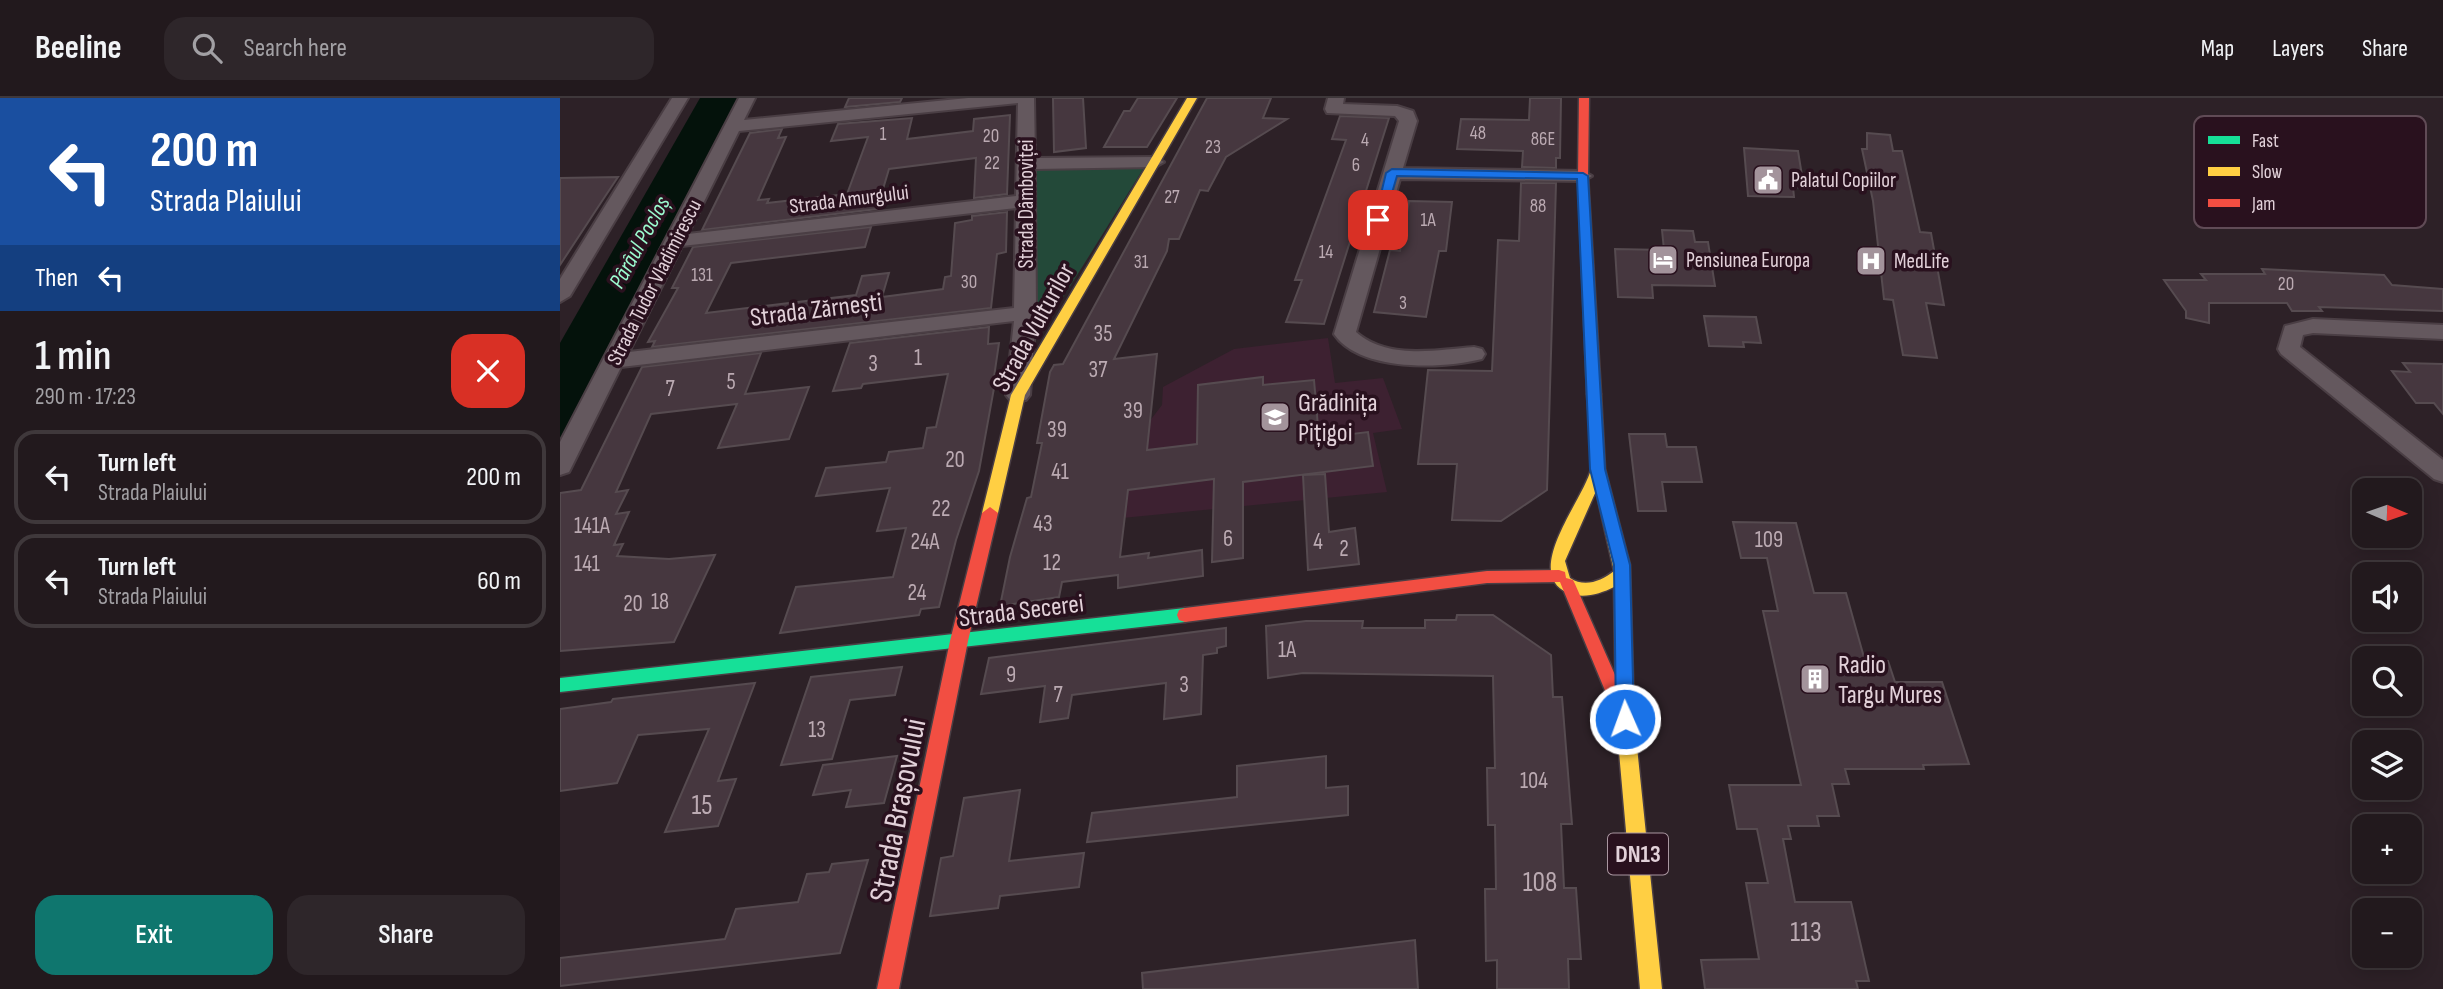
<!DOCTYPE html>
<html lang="en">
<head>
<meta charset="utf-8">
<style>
  :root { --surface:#22191d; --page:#2e262a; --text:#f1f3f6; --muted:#a2a0a4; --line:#3f383b; --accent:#0f766e }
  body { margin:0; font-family:"Sofia Sans Condensed",sans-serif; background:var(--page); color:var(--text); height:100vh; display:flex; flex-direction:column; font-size:26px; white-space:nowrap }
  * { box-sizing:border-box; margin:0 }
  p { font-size:23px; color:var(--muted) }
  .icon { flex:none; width:38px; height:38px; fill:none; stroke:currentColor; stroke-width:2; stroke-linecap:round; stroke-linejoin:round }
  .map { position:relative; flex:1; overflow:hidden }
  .sheet { display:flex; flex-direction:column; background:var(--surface); width:560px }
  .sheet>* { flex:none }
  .guide { background:#1a4fa0; color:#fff; overflow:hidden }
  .needle { width:46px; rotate:92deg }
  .controls { position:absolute; left:1792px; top:380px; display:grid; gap:14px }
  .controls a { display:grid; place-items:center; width:70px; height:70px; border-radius:14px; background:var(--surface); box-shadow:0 4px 18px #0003,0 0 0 2px var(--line); font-size:35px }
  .pin { position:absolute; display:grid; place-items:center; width:60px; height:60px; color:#fff; margin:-30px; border-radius:14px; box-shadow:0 4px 10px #0006 }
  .me { position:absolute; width:77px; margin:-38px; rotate:358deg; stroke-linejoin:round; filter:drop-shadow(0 0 5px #0008) }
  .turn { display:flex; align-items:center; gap:24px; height:147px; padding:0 35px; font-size:32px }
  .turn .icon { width:91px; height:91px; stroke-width:2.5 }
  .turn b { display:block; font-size:49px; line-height:60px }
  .then { display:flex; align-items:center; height:66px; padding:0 35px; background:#0003; gap:14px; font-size:26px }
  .round { display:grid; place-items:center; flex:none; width:74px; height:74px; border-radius:21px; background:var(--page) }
  .overview { display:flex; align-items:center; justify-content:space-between; height:119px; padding:0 35px }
  h1 { font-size:42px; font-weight:600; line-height:52px }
  .action { display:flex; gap:14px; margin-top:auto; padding:14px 35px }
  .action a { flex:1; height:80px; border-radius:21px; background:var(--accent); color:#fff; font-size:28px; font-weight:600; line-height:80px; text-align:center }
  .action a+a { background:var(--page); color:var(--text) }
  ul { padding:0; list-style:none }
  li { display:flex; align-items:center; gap:21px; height:94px; margin:0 14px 10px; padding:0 21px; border:4px solid var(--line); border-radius:21px }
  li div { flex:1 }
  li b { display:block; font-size:26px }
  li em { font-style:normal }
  header { display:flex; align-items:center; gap:42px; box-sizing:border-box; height:98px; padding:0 35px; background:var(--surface); border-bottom:2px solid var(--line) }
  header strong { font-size:33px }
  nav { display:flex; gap:38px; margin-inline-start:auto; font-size:24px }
  .search { width:490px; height:63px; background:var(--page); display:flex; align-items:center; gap:18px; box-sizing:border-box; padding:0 24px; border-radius:21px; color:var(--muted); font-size:26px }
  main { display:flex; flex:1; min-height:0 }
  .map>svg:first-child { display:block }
  .built { fill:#3d2131 }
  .green { fill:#234939 }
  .water { fill:#04120b }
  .building { fill:#46373f; stroke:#564b50; stroke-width:2 }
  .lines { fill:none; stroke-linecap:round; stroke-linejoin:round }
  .street-casing { stroke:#4a3e44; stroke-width:4 }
  .fast-casing { stroke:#4a3e44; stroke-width:3 }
  .slow-casing { stroke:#4a3e44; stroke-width:3 }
  .jam-casing { stroke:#4a3e44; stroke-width:3 }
  .street { fill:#64585e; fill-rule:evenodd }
  .fast { fill:#16e098; fill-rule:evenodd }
  .slow { fill:#ffcf43; fill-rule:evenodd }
  .jam { fill:#f24e42; fill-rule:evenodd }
  .route { fill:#1a73e8; stroke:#114b97; stroke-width:2 }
  .labels { text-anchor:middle; stroke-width:7; stroke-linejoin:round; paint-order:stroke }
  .far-number-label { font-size:19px; fill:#bbaab2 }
  .far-poi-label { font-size:21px; fill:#e2d1d9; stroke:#29111e; text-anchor:start }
  .far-street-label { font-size:21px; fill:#e2d1d9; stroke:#29111e }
  .far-water-label { font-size:23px; font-style:italic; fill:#9bface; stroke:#29111e }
  .number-label { font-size:23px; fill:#bbaab2 }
  .shield { fill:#29111e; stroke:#aa97a1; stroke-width:2 }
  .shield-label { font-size:24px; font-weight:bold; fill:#e2d1d9 }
  .street-label { font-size:26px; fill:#e2d1d9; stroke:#29111e }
  .poi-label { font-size:26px; fill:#e2d1d9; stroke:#29111e; text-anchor:start }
  .near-number-label { font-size:28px; fill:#bbaab2 }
  .near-street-label { font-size:32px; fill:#e2d1d9; stroke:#29111e }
  .key { fill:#29111e; stroke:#604b56; stroke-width:2 }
  .key-label { font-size:19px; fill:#e2d1d9 }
</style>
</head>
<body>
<header>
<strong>Beeline</strong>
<div class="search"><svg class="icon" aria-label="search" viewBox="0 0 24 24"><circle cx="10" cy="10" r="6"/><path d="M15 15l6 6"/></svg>Search here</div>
<nav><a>Map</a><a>Layers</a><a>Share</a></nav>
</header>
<main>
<section class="sheet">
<div class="guide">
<div class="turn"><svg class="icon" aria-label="left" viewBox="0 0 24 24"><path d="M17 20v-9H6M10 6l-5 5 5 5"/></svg><div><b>200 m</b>Strada Plaiului</div></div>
<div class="then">Then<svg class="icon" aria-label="left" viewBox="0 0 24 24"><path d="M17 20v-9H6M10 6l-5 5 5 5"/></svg></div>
</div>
<div class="overview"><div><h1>1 min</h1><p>290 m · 17:23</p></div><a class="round" style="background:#d93025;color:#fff"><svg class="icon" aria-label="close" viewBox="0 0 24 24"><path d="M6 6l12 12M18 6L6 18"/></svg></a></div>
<ul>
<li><svg class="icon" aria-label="left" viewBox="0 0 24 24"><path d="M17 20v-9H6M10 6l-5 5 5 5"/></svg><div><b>Turn left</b><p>Strada Plaiului</p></div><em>200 m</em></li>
<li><svg class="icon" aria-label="left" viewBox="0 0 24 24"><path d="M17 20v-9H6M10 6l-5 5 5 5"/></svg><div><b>Turn left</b><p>Strada Plaiului</p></div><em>60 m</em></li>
</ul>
<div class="action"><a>Exit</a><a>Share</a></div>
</section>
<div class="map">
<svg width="1883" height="891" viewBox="0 0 1883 891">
  <rect width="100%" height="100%" fill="#2d2127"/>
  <polygon class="built" points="768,240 775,285 823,280 842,331 813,335 827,394 552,421 579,337 602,307 603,289 674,251"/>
  <polygon class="green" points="585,68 496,211 477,213 472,207 472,71"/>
  <polygon class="water" points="140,0 181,0 0,347 0,245"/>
  <g class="building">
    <polygon points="289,0 342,0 340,4 285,9"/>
    <polygon points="493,0 523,0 526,50 494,54"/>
    <polygon points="578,0 617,0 587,49 544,49 564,13 570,13"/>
    <polygon points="647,0 711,0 703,20 727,21 666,59 648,93 640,92 619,141 609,141 607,153 554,261 597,256 587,352 637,346 638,287 703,279 703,287 754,282 759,340 808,334 813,368 683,384 683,460 652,464 654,381 568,392 560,459 589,455 588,460 642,452 643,478 558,490 558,477 502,484 499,499 440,508 450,459 467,400 471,399 482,345 477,345 490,274 494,267 503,266"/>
    <polygon points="970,0 1001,0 1000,60 996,60 996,70 962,69 963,53 897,51 901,21 969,22"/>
    <polygon points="450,17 447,96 414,100 416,60 329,71 317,111 142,132 190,35 222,31 218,40 226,39 198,102 209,101 207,105 287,96 308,39 271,43 278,26 352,20 347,41 413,33 414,21"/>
    <polygon points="780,18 829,20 764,226 726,224 742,182 735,182 786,42 772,41"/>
    <polygon points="1307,35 1330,37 1333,53 1342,53 1360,134 1371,135 1384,207 1366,205 1377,260 1343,257 1333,202 1324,201 1313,103 1302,51 1307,51"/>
    <polygon points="1184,50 1238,53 1244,90 1233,89 1234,99 1188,98"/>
    <polygon points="58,79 42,103 0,167 0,80"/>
    <polygon points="961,85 996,85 987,392 941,423 892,422 897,366 858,366 868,272 932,273 938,142 959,143"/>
    <polygon points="849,103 892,104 886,153 879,153 866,219 814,214 830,152 840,153"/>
    <polygon points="447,114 446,154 437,156 431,210 92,249 95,243 88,244 118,190 112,190 133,149 311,129 305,149 171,165 146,215 296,197 302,178 329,175 322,199 383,191 385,179 391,178 395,125 412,122 412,118"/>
    <polygon points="1102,132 1133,133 1135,144 1148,144 1155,188 1092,187 1093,200 1058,199 1055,151 1104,152"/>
    <polygon points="1702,171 1824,177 1832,187 1883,191 1883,213 1759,209 1762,213 1732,213 1727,205 1649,205 1649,225 1626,220 1626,213 1604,182 1646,182 1641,176 1705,176"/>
    <polygon points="1144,218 1196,219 1201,245 1183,244 1184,249 1149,248"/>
    <polygon points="429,229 428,246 439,245 434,279 436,279 419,373 396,442 379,509 361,511 359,517 220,535 236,489 333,479 346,430 317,433 330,390 256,398 266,370 326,364 329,354 363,350 367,330 376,329 388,276 303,286 301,290 273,293 290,245"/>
    <polygon points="201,255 185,296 249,289 229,341 158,350 177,306 91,316 56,394 68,392 56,416 69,414 54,447 63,446 57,458 109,461 155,457 114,544 0,553 0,395 21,392 82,269"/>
    <polygon points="1843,265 1883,266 1883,316 1874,305 1856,305 1832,273 1850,274"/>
    <polygon points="1069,336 1105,336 1107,349 1136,349 1142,384 1102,384 1106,413 1078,413"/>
    <polygon points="765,376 769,434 795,430 799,466 748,472 743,377"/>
    <polygon points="1173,424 1236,425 1254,495 1286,495 1305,563 1328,563 1335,584 1382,584 1409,666 1363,667 1364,671 1285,671 1289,686 1272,686 1279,718 1257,718 1259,728 1228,728 1231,741 1223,741 1235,804 1291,804 1309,883 1296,883 1298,891 1145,891 1141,862 1199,861 1186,785 1208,785 1197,731 1177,731 1169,687 1241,687 1203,513 1218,513 1207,460 1181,460"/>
    <polygon points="897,517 933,517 991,557 993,599 1002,599 1012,726 1001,726 1004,790 1016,790 1021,861 1008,861 1009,891 937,891 937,862 926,863 925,791 936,791 935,727 928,727 927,670 935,670 933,578 743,575 708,580 706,528 746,523 803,523 802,530 865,530 865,522 896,522"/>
    <polygon points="666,530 666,548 657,550 657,555 643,557 641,616 604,621 606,585 512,597 508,620 480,624 485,588 421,596 429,560"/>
    <polygon points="342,569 335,597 290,602 272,661 221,667 251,579"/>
    <polygon points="195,585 158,683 176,681 158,728 105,734 149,631 78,637 57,685 0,693 0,611 51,604 53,601"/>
    <polygon points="337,658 324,705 286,709 291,692 253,697 263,667"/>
    <polygon points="766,658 766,690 788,688 788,717 527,744 532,715 677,699 677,668"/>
    <polygon points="460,692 449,763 524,755 519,789 440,798 438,810 370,818 381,760 393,758 404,700"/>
    <polygon points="308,762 280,855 0,888 0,860 165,841 176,811 238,804 247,776 269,774 272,766"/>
    <polygon points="855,842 858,891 583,891 582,875"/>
  </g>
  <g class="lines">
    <g class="street-casing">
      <g id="street">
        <polygon points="112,0 128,0 10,198 0,204 0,181"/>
        <path d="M 179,0 L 195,0 L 184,22 L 408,0 L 474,0 L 475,60 L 595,59 L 604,64 L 595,69 L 475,71 L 476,215 L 470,297 L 466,302 L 450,302 L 446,297 L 454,223 L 61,269 L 12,368 L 9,374 L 0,377 L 0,344 ZM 458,5 L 456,98 L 128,136 L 179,33 ZM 456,110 L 454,210 L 69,254 L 122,148 Z"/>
        <path d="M 768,0 L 784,0 L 783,6 L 837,8 L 853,13 L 857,23 L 843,70 L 1023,73 L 1032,78 L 1023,83 L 840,81 L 796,234 C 828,262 876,252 914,249 L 922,251 L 925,256 L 922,261 C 882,271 800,274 774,236 L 839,23 L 835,18 L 767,15 L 765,11 Z"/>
        <polygon points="1753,221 1883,227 1883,241 1753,235 1743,237 1740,249 1883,362 1883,384 1874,381 1721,256 1718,251 1725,228"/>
      </g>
    </g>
    <g class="fast-casing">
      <polygon id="fast" points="625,510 631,512 633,517 631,522 625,524 0,594 0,580"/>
    </g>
    <g class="slow-casing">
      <g id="slow">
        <polygon points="627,0 637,0 465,297 438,415 430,421 425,419 422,415 451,297"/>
        <path d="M 1034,291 L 1041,296 L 1045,371 L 1070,467 L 1074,620 L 1102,891 L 1080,891 L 1056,620 L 1054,489 C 1040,496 1023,501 1008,495 C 961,475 1024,401 1031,371 C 1034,354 1028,315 1027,296 ZM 1036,393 L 1054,473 C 1041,483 1025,490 1010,480 L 1005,463 Z"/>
      </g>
    </g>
    <g class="jam-casing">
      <g id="jam">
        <polygon points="1019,0 1029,0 1028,78 1041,296 1034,301 1027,296 1018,78"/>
        <polygon points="430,409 438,415 408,543 339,891 317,891 390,543 422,415"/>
        <polygon points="999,472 1005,474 1006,480 1013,482 1015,486 1066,602 1063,607 1057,610 1051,607 1000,484 927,485 625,524 619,522 617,517 619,512 625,510 927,473"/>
      </g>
    </g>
    <use href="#street" class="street"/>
    <use href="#fast" class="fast"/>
    <use href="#slow" class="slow"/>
    <use href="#jam" class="jam"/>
  </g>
  <polygon class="route" points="832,71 1023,75 1028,78 1045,371 1070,467 1074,621 1071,626 1058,626 1056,621 1054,467 1030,371 1017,81 837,78 824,122 814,125 826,75"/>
  <defs>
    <g id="civic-square" transform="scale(1.575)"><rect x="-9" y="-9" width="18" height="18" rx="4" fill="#a3939b" stroke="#29111e"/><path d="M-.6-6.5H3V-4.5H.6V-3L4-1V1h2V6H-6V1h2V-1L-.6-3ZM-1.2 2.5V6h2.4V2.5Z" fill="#fff"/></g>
    <g id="hotel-square" transform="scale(1.575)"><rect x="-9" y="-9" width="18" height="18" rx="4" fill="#a3939b" stroke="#29111e"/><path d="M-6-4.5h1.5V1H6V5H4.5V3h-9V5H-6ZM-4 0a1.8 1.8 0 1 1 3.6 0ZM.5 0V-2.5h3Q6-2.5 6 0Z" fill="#fff"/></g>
    <g id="hospital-square" transform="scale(1.575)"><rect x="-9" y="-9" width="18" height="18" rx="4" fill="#a3939b" stroke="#29111e"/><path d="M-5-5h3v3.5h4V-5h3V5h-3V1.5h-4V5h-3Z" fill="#fff"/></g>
    <g id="school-square" transform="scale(1.575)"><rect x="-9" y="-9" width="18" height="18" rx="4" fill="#a3939b" stroke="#29111e"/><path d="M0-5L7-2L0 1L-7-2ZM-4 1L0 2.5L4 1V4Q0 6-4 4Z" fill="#fff"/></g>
    <g id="building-square" transform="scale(1.575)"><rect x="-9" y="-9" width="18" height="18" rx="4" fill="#a3939b" stroke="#29111e"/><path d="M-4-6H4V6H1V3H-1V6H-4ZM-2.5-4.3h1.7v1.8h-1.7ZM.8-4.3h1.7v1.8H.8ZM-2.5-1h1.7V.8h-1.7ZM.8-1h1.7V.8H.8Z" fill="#fff"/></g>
  </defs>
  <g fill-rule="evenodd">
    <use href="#civic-square" x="1208" y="82"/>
    <use href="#hotel-square" x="1103" y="162"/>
    <use href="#hospital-square" x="1311" y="163"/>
    <use href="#school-square" x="715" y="319"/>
    <use href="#building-square" x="1255" y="581"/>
  </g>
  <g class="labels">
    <g class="far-number-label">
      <text x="918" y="41">48</text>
      <text x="323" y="42">1</text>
      <text x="431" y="44">20</text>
      <text x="983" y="47">86E</text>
      <text x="805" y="48">4</text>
      <text x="653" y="55">23</text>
      <text x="432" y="71">22</text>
      <text x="796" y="73">6</text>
      <text x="612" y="105">27</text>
      <text x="978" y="114">88</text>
      <text x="868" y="128">1A</text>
      <text x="766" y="160">14</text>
      <text x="581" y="170">31</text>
      <text x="142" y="183">131</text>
      <text x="409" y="190">30</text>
      <text x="1726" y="192">20</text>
      <text x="843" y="211">3</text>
    </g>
    <g class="far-poi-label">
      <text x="1231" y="89">Palatul Copiilor</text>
      <text x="1126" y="169">Pensiunea Europa</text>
      <text x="1334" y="170">MedLife</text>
    </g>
    <g class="far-street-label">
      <text transform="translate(289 101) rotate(-7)" y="7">Strada Amurgului</text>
      <text transform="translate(466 106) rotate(-90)" y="7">Strada Dâmboviței</text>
      <text transform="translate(94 184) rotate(-63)" y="7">Strada Tudor Vladimirescu</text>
    </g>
    <g class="far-water-label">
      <text transform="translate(79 144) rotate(-61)" y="8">Pârâul Pocloș</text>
    </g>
    <g class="number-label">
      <text x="543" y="243">35</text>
      <text x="358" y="267">1</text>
      <text x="313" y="273">3</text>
      <text x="538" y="279">37</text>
      <text x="171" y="291">5</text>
      <text x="110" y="298">7</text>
      <text x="573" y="320">39</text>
      <text x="497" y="339">39</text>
      <text x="395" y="369">20</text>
      <text x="500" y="381">41</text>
      <text x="381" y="418">22</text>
      <text x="483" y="433">43</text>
      <text x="32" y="435">141A</text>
      <text x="668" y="448">6</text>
      <text x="1209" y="449">109</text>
      <text x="365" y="451">24A</text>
      <text x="758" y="451">4</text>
      <text x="784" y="458">2</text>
      <text x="492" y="472">12</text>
      <text x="27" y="473">141</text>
      <text x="357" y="502">24</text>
      <text x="100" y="511">18</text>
      <text x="73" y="513">20</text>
      <text x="727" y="559">1A</text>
      <text x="451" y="584">9</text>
      <text x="624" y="594">3</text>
      <text x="498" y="604">7</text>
      <text x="257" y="639">13</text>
      <text x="974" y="690">104</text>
    </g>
    <rect class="shield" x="1048" y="735.5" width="60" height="41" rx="5"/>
    <g class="shield-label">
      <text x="1078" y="764">DN13</text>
    </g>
    <g class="street-label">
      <text transform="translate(256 211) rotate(-7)" y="9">Strada Zărnești</text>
      <text transform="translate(473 229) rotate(-61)" y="9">Strada Vulturilor</text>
      <text transform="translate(461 512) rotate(-7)" y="9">Strada Secerei</text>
    </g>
    <g class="poi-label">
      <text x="738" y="313">Grădinița<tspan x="738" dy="30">Pițigoi</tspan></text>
      <text x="1278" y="575">Radio<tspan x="1278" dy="30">Targu Mures</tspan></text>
    </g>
    <g class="near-number-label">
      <text x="142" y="716">15</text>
      <text x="980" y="793">108</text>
      <text x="1246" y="843">113</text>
    </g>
    <g class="near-street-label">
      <text transform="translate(337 712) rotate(-79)" y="11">Strada Brașovului</text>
    </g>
  </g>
  <rect x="1634" y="18" width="232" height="112" rx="10" class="key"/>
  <rect x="1648" y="38" width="32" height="8" fill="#16e098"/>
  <rect x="1648" y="69" width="32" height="9" fill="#ffcf43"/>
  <rect x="1648" y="101" width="32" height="8" fill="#f24e42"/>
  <g class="key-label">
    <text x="1692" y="49">Fast</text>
    <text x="1692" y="80">Slow</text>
    <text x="1692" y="112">Jam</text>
  </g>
</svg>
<div class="controls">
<a><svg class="needle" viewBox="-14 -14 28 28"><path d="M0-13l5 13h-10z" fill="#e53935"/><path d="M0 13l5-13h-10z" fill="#a2a0a4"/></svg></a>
<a><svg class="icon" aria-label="sound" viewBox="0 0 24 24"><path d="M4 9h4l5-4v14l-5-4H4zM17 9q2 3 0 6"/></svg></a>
<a><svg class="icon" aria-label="search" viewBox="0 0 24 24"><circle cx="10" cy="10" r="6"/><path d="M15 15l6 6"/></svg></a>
<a><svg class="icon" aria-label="layers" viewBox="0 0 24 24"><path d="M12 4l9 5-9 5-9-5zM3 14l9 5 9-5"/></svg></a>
<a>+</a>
<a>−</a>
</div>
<div class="pin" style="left:818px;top:122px;background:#d93025"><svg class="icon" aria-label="arrive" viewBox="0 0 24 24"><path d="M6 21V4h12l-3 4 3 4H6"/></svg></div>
<svg class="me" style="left:1065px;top:621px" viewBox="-20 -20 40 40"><circle r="17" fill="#1a73e8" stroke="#fff" stroke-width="3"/><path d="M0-11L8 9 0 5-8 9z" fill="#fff"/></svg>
</div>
</main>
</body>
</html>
